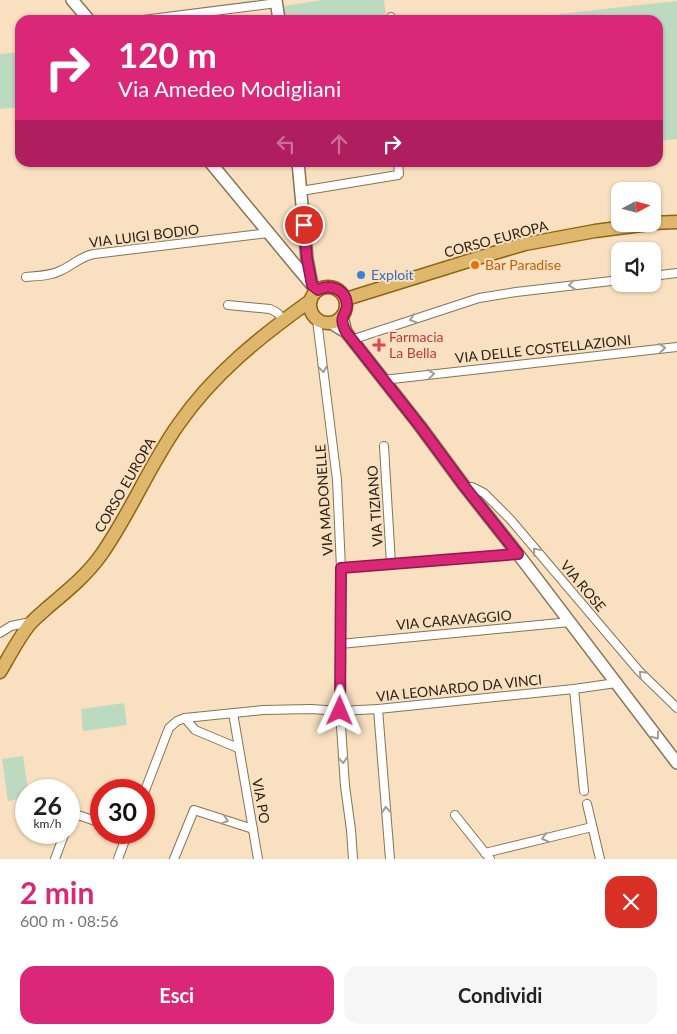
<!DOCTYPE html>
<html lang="it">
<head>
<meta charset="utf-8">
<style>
  :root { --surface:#fff; --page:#f6f6f6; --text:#222; --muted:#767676; --accent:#db2777 }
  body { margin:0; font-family:Lato,sans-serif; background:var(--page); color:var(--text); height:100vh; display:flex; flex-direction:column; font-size:19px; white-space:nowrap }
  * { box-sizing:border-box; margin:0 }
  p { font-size:16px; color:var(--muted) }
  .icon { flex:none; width:28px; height:28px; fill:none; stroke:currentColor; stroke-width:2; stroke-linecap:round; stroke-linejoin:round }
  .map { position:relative; height:859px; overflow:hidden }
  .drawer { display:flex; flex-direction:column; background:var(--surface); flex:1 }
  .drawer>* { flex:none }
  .top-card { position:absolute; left:15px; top:15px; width:648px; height:152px; border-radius:15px; box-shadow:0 1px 4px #0004; background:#db2777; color:#fff; overflow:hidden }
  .needle { width:32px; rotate:83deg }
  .tools { position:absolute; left:611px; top:182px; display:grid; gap:10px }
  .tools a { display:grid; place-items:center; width:50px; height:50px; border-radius:10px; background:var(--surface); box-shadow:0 1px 4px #0004; font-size:25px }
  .speed { position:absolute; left:15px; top:779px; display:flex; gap:10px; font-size:25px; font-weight:700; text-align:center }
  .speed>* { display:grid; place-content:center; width:65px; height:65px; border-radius:50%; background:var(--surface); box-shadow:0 1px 4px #0004; line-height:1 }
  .speed small { font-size:12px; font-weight:400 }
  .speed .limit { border:8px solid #d22; background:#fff; color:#111 }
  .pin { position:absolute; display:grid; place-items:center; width:42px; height:42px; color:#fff; margin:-21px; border:2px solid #fff; border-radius:50%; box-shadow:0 1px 5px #0007 }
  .me { position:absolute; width:55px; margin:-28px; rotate:1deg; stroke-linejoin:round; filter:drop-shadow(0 0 4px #0008) }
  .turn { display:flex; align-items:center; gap:18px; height:105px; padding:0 20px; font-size:22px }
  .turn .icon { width:65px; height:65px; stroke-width:2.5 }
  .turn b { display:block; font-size:35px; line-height:42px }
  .lanes { display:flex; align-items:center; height:48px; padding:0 20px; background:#0003; justify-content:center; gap:25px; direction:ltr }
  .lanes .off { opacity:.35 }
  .round { display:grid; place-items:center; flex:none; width:52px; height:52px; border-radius:15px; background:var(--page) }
  .summary { display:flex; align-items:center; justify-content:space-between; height:85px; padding:0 20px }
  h1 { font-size:30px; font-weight:700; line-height:38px; color:var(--accent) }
  .action { display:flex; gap:10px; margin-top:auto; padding:10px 20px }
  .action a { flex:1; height:58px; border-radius:15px; background:var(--accent); color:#fff; font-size:20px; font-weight:700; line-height:58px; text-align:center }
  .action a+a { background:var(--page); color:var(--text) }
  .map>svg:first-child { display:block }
  .green { fill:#bcdac0 }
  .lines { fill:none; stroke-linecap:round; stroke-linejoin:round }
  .street-casing { stroke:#887356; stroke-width:10 }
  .secondary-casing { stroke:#887356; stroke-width:14 }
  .primary-casing { stroke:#916410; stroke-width:15 }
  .street { stroke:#fff; stroke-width:8 }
  .secondary { stroke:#fff; stroke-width:11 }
  .primary { stroke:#deb76d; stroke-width:12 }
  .oneway { stroke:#a09c97 }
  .route-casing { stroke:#8e194d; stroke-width:12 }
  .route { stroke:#db2777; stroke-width:9 }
  .food-dot { fill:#e8710a; stroke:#f8e0c0; stroke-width:2 }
  .shop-dot { fill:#3f7fe0; stroke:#f8e0c0; stroke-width:2 }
  .health-dot { fill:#e0444e; stroke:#f8e0c0; stroke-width:2 }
  .labels { text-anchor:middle; stroke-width:4; stroke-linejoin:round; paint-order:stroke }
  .street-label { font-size:14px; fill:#2c2317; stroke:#f8e0c0 }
  .food-label { font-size:14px; fill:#c56008; stroke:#f8e0c0; text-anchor:start }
  .shop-label { font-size:14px; fill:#366cbe; stroke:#f8e0c0; text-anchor:start }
  .health-label { font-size:14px; fill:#be3a42; stroke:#f8e0c0; text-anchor:start }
</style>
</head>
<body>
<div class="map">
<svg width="677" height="859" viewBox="0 0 677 859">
  <rect width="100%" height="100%" fill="#f8e0c0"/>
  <g class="green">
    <polygon points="323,0 384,0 386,17 369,20 285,20 283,6"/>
    <polygon points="677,1 677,139 658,141 658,20 560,20 559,14"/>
    <polygon points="20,52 20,107 0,109 0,54"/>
    <polygon points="124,703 127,725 83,731 81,709"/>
    <polygon points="23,756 28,790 26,790 26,798 8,801 2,759"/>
  </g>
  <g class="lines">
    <g class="street-casing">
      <g id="street">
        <polyline points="391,17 392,20"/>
        <polyline points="143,20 277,3"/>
        <polyline points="301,191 398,175 399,174 398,162"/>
        <polyline points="652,276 677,273"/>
        <path d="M 26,277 C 38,276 51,276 62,270 C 73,265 81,256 94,254 L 268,233"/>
        <path d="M 228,305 L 270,309 C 277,312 280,314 283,321"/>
        <polyline points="317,320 337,480 341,568 340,711 345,786 351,830 353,859"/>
        <polyline points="351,340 479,298 516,292 620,280"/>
        <polyline points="383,380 677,347"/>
        <polyline points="384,446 391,564"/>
        <polyline points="465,487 472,487 484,493 510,519 639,671 677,708"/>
        <polyline points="341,568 518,554"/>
        <polyline points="0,633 11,626 31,622"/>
        <polyline points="340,644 570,622"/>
        <polyline points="574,689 584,791"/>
        <polyline points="378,709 390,859"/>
        <polyline points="233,713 258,859"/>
        <polyline points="185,718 195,730 238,748"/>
        <polyline points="144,793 169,728 177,721 185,718 263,710 311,709 340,711 378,709 574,689 616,683"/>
        <polyline points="587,804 600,859"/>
        <polyline points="455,815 490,859"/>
        <polyline points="69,824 73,817 75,815 81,816 101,823"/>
        <polyline points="485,853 592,827"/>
        <polyline points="55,859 65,832"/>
        <polyline points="118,859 128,832"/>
        <polyline points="174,859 194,810 253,829"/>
      </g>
    </g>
    <g class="secondary-casing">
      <g id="secondary">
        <polyline points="72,0 89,20"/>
        <polyline points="276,0 279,20"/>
        <polyline points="210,162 296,266 312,285 318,290"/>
        <polyline points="298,162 307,259 312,285"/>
        <polyline points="342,317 346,332"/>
        <polyline points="331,323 346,332 420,426 465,487 518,554 677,763"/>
      </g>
    </g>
    <g class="primary-casing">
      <g id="primary">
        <polyline points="652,223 677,222"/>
        <circle cx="328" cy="305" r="18"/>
        <polyline points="346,299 494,253 525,244 595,231 649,224"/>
        <path d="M 0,672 C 9,657 19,637 30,624 C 35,618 42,613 47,608 C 66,592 86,576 101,555 C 130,514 149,466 178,425 C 213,374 261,336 310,301"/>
      </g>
    </g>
    <use href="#street" class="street"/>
    <use href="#secondary" class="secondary"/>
    <use href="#primary" class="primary"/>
  </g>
  <defs><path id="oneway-chevron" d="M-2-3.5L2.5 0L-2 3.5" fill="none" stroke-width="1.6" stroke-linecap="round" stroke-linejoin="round" transform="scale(1.25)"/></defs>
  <g class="oneway">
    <use href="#oneway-chevron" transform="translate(572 285) rotate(173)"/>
    <use href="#oneway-chevron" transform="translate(413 319) rotate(162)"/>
    <use href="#oneway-chevron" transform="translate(662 348) rotate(-6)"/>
    <use href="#oneway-chevron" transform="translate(323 369) rotate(83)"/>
    <use href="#oneway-chevron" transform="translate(431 374) rotate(-6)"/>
    <use href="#oneway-chevron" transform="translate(536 551) rotate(-130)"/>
    <use href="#oneway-chevron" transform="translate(642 674) rotate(-134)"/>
    <use href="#oneway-chevron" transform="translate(656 736) rotate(52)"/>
    <use href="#oneway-chevron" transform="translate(343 760) rotate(86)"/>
    <use href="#oneway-chevron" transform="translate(386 810) rotate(-95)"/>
    <use href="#oneway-chevron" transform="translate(225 820) rotate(18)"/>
    <use href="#oneway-chevron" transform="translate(545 838) rotate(166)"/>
  </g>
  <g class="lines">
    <g class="route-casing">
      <path id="route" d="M 304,225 L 307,259 L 312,285 L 318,290 C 331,283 347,290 347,306 C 347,310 344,313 343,317 C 341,321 344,328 346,332 L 420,426 L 465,487 L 518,554 L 341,568 L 340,711"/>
    </g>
    <use href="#route" class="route"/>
  </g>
  <circle class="food-dot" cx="475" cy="265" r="5"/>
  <circle class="shop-dot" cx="361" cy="275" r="5"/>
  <path class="health-dot" d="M376.5 337.5h5v5h5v5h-5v5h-5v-5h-5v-5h5z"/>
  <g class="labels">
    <g class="street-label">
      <text transform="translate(144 236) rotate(-7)" y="5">VIA LUIGI BODIO</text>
      <text transform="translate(496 239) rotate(-15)" y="5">CORSO EUROPA</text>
      <text transform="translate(543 349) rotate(-6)" y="5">VIA DELLE COSTELLAZIONI</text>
      <text transform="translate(125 485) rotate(-60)" y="5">CORSO EUROPA</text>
      <text transform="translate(324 500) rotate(-94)" y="5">VIA MADONELLE</text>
      <text transform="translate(375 506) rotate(-94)" y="5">VIA TIZIANO</text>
      <text transform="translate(583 586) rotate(50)" y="5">VIA ROSE</text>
      <text transform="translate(454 620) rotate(-5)" y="5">VIA CARAVAGGIO</text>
      <text transform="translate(459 688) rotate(-6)" y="5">VIA LEONARDO DA VINCI</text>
      <text transform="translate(261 801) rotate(80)" y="5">VIA PO</text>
    </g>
    <g class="food-label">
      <text x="485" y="270">Bar Paradise</text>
    </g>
    <g class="shop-label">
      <text x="371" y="280">Exploit</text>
    </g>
    <g class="health-label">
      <text x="389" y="342">Farmacia<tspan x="389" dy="16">La Bella</tspan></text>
    </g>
  </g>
</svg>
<div class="tools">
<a><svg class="needle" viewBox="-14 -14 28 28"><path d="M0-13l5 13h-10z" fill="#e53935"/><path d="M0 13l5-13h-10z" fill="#767676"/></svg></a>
<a><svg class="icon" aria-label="sound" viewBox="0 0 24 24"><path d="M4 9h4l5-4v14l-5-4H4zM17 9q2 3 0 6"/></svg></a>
</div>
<div class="speed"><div>26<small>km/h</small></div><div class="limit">30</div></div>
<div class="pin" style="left:304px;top:225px;background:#d93025"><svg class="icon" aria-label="arrive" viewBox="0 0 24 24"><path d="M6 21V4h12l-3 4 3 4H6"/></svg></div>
<svg class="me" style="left:340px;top:711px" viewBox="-20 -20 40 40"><path d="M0-17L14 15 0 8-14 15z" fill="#db2777" stroke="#fff" stroke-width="4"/></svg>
<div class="top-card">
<div class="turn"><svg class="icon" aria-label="right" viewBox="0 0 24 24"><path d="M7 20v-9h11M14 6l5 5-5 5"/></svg><div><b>120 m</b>Via Amedeo Modigliani</div></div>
<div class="lanes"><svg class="icon off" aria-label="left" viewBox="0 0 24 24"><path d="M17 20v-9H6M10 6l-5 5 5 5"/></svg><svg class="icon off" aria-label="ahead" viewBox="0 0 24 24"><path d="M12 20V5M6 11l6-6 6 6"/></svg><svg class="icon" aria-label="right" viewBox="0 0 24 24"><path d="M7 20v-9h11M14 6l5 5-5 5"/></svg></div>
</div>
</div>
<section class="drawer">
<div class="summary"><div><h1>2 min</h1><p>600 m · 08:56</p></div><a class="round" style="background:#d93025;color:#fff"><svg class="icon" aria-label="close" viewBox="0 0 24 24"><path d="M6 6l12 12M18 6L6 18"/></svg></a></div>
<div class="action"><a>Esci</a><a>Condividi</a></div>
</section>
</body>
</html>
